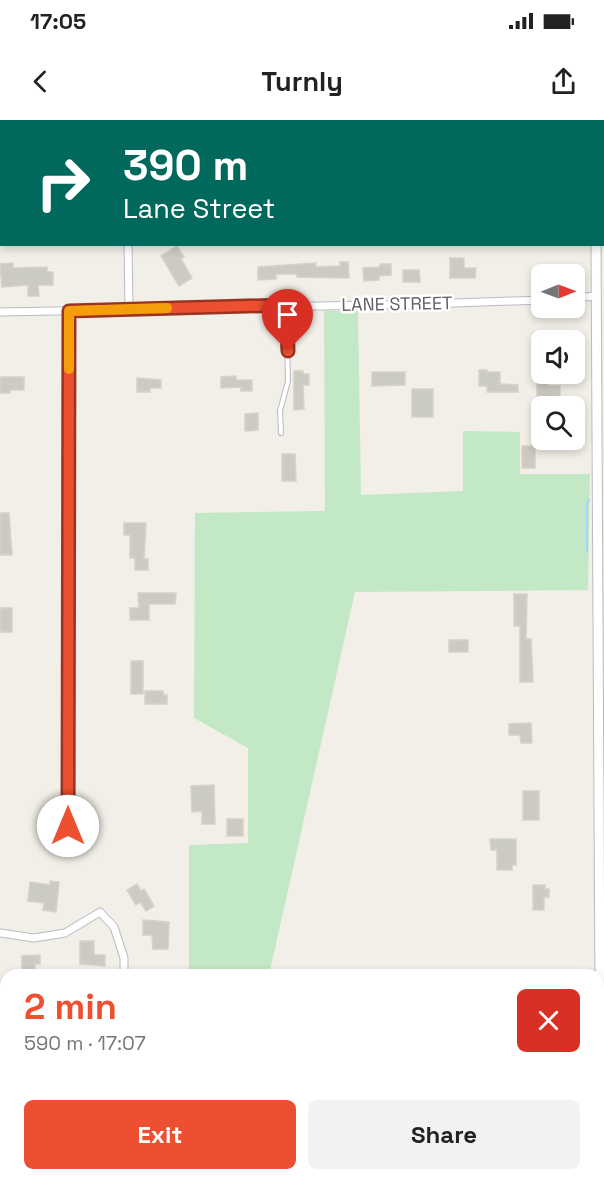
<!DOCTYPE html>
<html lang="en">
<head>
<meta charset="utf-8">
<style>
  :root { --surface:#fff; --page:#f2f2f2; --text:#222; --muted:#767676; --accent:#ed4f31 }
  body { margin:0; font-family:"Space Grotesk",sans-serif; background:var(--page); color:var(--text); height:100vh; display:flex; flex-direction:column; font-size:22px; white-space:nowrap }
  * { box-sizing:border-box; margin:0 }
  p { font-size:20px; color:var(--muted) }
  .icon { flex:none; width:33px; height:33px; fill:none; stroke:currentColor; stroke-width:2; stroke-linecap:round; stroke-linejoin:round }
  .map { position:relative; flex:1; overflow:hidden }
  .panel { position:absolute; left:0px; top:849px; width:604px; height:212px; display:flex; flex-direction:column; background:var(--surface); border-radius:18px 18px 0 0; box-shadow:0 3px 9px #0003 }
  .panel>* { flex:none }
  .top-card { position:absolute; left:0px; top:0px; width:604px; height:126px; box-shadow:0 3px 9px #0003; background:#00695c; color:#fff; overflow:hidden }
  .needle { width:39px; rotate:89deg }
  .buttons { position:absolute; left:531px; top:144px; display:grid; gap:12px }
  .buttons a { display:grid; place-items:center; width:54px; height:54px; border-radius:9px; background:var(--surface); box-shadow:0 3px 9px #0003; font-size:30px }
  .pin { position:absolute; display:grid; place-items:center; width:51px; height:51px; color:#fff; margin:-62px -26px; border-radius:50% 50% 50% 0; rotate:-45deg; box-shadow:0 0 6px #0007 }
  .pin .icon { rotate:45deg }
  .me { position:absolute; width:66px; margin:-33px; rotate:0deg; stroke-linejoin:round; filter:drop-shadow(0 0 4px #0008) }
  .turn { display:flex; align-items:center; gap:21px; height:126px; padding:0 24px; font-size:27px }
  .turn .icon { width:78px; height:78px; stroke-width:2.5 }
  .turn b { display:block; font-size:42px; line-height:51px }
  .round { display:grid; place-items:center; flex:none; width:63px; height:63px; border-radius:9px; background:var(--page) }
  .summary { display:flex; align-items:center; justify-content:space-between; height:102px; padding:0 24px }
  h1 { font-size:36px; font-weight:700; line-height:45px; color:var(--accent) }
  .action { display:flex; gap:12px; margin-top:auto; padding:12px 24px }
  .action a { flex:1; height:69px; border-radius:9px; background:var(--accent); color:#fff; font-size:24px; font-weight:700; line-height:69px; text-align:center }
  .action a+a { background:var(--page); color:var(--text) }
  .status { display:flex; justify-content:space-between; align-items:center; height:42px; padding:0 30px; background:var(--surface); direction:ltr }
  .status svg { height:16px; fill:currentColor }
  header { display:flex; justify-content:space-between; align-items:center; height:78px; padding:0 24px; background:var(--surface); font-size:27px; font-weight:700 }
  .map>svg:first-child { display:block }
  .green { fill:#c3e8c6 }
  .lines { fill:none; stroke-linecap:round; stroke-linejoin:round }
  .stream { stroke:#a9d2ff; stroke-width:2 }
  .building { fill:#cccbc3; stroke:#d6d2c5; stroke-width:1.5 }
  .service-casing { stroke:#b9bcc1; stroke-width:6 }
  .minor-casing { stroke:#b9bcc1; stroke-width:9 }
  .tertiary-casing { stroke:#b9bcc1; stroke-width:11 }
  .service { stroke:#fff; stroke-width:4 }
  .minor { stroke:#fff; stroke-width:7 }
  .tertiary { stroke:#fff; stroke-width:9 }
  .route-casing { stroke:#9a3320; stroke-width:15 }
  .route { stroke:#ed4f31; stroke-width:10 }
  .slow { stroke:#f59e0b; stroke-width:10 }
  .labels { text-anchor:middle; stroke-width:5; stroke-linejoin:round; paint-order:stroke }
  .street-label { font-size:18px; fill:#5e6268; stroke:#fff }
</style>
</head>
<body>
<div class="status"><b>17:05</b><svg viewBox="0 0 49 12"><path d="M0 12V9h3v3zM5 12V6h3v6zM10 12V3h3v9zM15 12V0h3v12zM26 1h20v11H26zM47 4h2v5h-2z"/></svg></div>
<header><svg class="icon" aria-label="back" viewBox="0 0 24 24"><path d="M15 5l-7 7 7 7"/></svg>Turnly<svg class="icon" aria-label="share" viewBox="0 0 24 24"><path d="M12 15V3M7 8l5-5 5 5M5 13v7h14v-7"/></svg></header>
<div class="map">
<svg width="604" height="1060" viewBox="0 0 604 1060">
  <rect width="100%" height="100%" fill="#f1efe7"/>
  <g class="green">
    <polygon points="324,191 358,191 361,375 463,371 463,311 520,312 520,354 590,354 588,470 355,472 269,855 189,855 189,725 248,723 248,628 194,598 195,393 325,391"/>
    <polygon points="190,1055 285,1055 287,1060 190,1060"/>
  </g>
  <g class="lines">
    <polyline class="stream" points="587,432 587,383 589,380"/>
  </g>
  <g class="building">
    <polygon points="177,126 184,137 181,139 192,158 179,166 161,136"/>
    <polygon points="450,138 464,138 464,148 476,148 475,158 450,158"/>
    <polygon points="340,142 348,142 349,158 297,157 297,154 276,154 276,159 258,160 258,147 316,143 316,147 340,146"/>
    <polygon points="13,143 13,148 47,147 47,152 53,152 53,165 38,165 39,176 28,176 28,165 2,167 0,144"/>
    <polygon points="380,144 391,144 391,155 379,156 379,160 364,161 363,148 380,147"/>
    <polygon points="403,150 419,150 420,162 403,162"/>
    <polygon points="479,250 487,250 487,252 500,252 500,264 518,265 518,272 487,272 487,266 479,266"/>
    <polygon points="294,251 303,251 303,254 309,254 309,265 303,265 304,289 294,290"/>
    <polygon points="372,252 405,252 405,265 372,266"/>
    <polygon points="236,256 236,260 252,260 252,271 241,271 241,267 221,268 221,257"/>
    <polygon points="0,257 24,257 24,270 10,270 10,273 0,273"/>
    <polygon points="137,258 161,260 161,268 150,268 150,272 137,272"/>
    <polygon points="537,260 548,260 548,266 560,266 560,282 537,282"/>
    <rect x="412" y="269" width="21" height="28"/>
    <polygon points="258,293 258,310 245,311 245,294"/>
    <rect x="522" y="326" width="13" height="22"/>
    <polygon points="282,334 295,334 296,361 282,361"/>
    <polygon points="0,393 9,393 12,435 0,435"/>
    <polygon points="124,403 146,403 144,439 148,439 148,450 135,450 135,438 130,438 130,415 124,415"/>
    <polygon points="138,473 176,473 175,484 149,484 149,500 130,500 130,488 139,488"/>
    <polygon points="514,474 527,474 526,519 531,519 533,562 520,562 520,506 514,506"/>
    <rect x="0" y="488" width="12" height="24"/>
    <rect x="449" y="520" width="19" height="12"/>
    <rect x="131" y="541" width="12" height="33"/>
    <polygon points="145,571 163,571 163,575 167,575 167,584 145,584"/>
    <polygon points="531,603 532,623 521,623 520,615 509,615 509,604"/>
    <polygon points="214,665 215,704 202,704 202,691 192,692 191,666"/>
    <rect x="523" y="671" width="16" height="29"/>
    <rect x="227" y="699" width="16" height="17"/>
    <polygon points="490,719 516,719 516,745 512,745 512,750 497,750 497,730 491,730"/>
    <polygon points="50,761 59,762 56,792 43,790 44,783 28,781 30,762 50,765"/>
    <polygon points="137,764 141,771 144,769 154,786 146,791 140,782 136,785 127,770"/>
    <polygon points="533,765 545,765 545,769 549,769 549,777 544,777 544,790 533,790"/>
    <polygon points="143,800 169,802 168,829 153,829 152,815 143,815"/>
    <polygon points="80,821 94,821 94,835 105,835 105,846 80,844"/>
    <polygon points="40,835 40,844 35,844 35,855 22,855 22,836"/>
  </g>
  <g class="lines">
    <g class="service-casing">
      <g id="service">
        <polyline points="109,0 111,2"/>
        <polyline points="281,313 280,291 288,261 286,186"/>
      </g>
    </g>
    <g class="minor-casing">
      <g id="minor">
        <polyline points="429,2 431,0"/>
        <polyline points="128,124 129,189"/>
        <polyline points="574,178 596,176"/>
        <polyline points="0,192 427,184 542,180"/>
        <polyline points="68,719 69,191"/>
        <polyline points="0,813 34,818 65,813 100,792 114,807 124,838 124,855"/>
        <polyline points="126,1054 126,1060"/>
      </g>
    </g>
    <g class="tertiary-casing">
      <g id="tertiary">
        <polyline points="598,2 598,0"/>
        <polyline points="596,124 601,1060"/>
      </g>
    </g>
    <use href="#service" class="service"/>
    <use href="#minor" class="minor"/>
    <use href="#tertiary" class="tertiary"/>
  </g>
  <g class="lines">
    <g class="route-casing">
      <polyline id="route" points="68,706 69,191 286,185 288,231"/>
    </g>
    <use href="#route" class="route"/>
    <polyline class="slow" points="69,249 69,191 167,188"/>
  </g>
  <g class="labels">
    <g class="street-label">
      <text transform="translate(397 184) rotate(-1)" y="6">LANE STREET</text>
    </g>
  </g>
</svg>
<div class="buttons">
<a><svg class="needle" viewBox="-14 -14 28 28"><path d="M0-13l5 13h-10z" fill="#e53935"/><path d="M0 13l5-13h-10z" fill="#767676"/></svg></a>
<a><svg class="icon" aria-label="sound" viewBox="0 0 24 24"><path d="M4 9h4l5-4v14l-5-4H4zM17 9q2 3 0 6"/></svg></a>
<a><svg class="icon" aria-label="search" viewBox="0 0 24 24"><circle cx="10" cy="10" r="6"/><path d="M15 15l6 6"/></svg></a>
</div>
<div class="pin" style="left:288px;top:231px;background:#d93025"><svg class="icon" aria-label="arrive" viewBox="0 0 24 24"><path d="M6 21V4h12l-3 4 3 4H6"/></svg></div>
<svg class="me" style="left:68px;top:706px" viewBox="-20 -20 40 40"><circle r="19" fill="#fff"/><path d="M0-13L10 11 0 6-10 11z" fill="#ed4f31"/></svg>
<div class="top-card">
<div class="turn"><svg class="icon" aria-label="right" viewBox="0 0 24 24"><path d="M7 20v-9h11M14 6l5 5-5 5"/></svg><div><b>390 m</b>Lane Street</div></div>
</div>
<section class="panel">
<div class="summary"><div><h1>2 min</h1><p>590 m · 17:07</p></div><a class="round" style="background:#d93025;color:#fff"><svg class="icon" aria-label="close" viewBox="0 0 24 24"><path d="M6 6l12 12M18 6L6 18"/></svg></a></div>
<div class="action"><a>Exit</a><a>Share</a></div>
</section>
</div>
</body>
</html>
